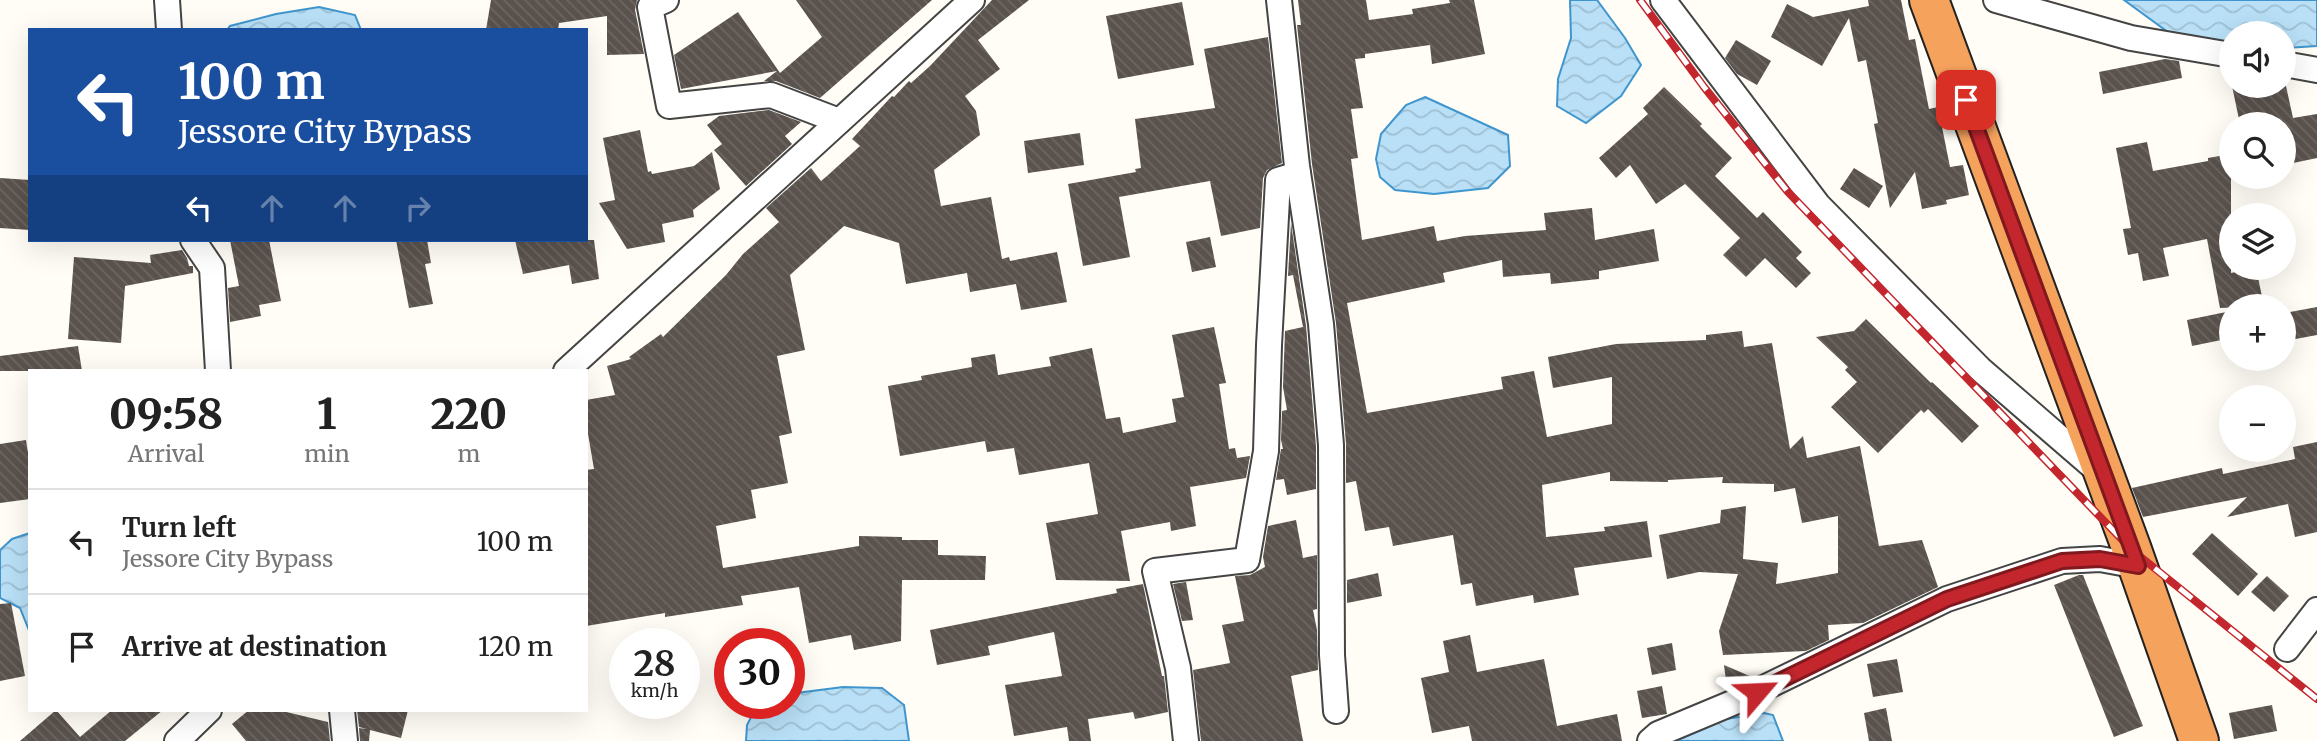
<!DOCTYPE html>
<html lang="en">
<head>
<meta charset="utf-8">
<style>
  :root { --surface:#fff; --page:#f2f2f2; --text:#222; --muted:#767676; --line:#e0e0e0 }
  body { margin:0; font-family:Merriweather,serif; background:var(--page); color:var(--text); height:100vh; display:flex; flex-direction:column; font-size:26px; white-space:nowrap }
  * { box-sizing:border-box; margin:0 }
  p { font-size:23px; color:var(--muted) }
  .icon { flex:none; width:38px; height:38px; fill:none; stroke:currentColor; stroke-width:2; stroke-linecap:round; stroke-linejoin:round }
  .map { position:relative; flex:1; overflow:hidden }
  .details { position:absolute; left:28px; top:369px; width:560px; height:343px; display:flex; flex-direction:column; background:var(--surface); border-radius:0px; box-shadow:0 7px 28px #0002 }
  .details>* { flex:none }
  .hud { position:absolute; left:28px; top:28px; width:560px; height:214px; border-radius:0px; box-shadow:0 7px 28px #0002; background:#1a4fa0; color:#fff; overflow:hidden }
  .buttons { position:absolute; left:2219px; top:21px; display:grid; gap:14px }
  .buttons a { display:grid; place-items:center; width:77px; height:77px; border-radius:50%; background:var(--surface); box-shadow:0 7px 28px #0002; font-size:35px }
  .speed { position:absolute; left:609px; top:628px; display:flex; gap:14px; font-size:35px; font-weight:700; text-align:center }
  .speed>* { display:grid; place-content:center; width:91px; height:91px; border-radius:50%; background:var(--surface); box-shadow:0 7px 28px #0002; line-height:1 }
  .speed small { font-size:18px; font-weight:400 }
  .speed .limit { border:10px solid #d22; background:#fff; color:#111 }
  .pin { position:absolute; display:grid; place-items:center; width:60px; height:60px; color:#fff; margin:-30px; border-radius:14px; box-shadow:0 4px 10px #0006 }
  .me { position:absolute; width:77px; margin:-38px; rotate:64deg; stroke-linejoin:round; filter:drop-shadow(0 0 5px #0008) }
  .turn { display:flex; align-items:center; gap:24px; height:147px; padding:0 35px; font-size:32px }
  .turn .icon { width:91px; height:91px; stroke-width:2.5 }
  .turn b { display:block; font-size:49px; line-height:60px }
  .lanes { display:flex; align-items:center; height:66px; padding:0 35px; background:#0003; justify-content:center; gap:35px; direction:ltr }
  .lanes .off { opacity:.35 }
  .eta { display:flex; justify-content:space-evenly; align-items:center; height:119px; text-align:center }
  .eta b { font-size:42px; font-weight:800; line-height:49px }
  ul { padding:0; list-style:none }
  li { display:flex; align-items:center; gap:21px; height:105px; padding:0 35px; border-top:2px solid var(--line) }
  li div { flex:1 }
  li b { display:block; font-size:26px }
  li em { font-style:normal }
  .map>svg:first-child { display:block }
  .water { fill:url(#water-waves); stroke:#3f96cf; stroke-width:2 }
  .building { fill:url(#building-back-hatch) }
  .lines { fill:none; stroke-linecap:round; stroke-linejoin:round }
  .street-casing { stroke:#444; stroke-width:28 }
  .highway-casing { stroke:#222; stroke-width:42 }
  .street { stroke:#fff; stroke-width:24 }
  .highway { stroke:#f5a25d; stroke-width:38 }
  .rail-casing { stroke:#c4262e; stroke-width:8 }
  .rail { stroke:#fff; stroke-width:5; stroke-dasharray:16; stroke-linecap:butt }
  .route-casing { stroke:#7f191e; stroke-width:18 }
  .route { stroke:#c4262e; stroke-width:12 }
</style>
</head>
<body>
<div class="map">
<svg width="2317" height="741" viewBox="0 0 2317 741">
  <defs>
    <pattern id="water-waves" width="16" height="10" patternUnits="userSpaceOnUse" patternTransform="scale(1.75)"><rect width="16" height="10" fill="#b9e0f7"/><path d="M0 5q4-4 8 0t8 0" fill="none" stroke="#9ebfd3"/></pattern>
    <pattern id="building-back-hatch" width="6" height="6" patternUnits="userSpaceOnUse" patternTransform="scale(1.75)"><rect width="6" height="6" fill="#5a524d"/><path d="M-1 5l2 2M0 0l6 6M5-1l2 2" fill="none" stroke="#6d6662"/></pattern>
  </defs>
  <rect width="100%" height="100%" fill="#fffdf5"/>
  <g class="water">
    <polygon points="1570,0 1597,0 1625,38 1641,65 1621,96 1586,123 1557,106 1558,79 1571,38"/>
    <polygon points="2124,0 2317,0 2317,46 2284,48 2284,33 2231,33 2231,43 2172,35"/>
    <polygon points="319,7 355,15 361,30 227,30 230,26 276,14"/>
    <polygon points="1425,97 1508,135 1510,166 1488,188 1434,194 1395,190 1380,177 1376,159 1381,134 1406,105"/>
    <polygon points="30,533 30,633 20,608 0,598 0,550 12,539"/>
    <polygon points="843,687 882,688 904,705 909,741 746,741 747,725 758,704 789,704 789,694"/>
    <polygon points="1764,713 1773,715 1783,741 1676,741 1726,719"/>
  </g>
  <g class="building">
    <polygon points="491,0 637,0 635,10 644,54 607,55 607,16 559,23 558,30 486,30"/>
    <polygon points="796,0 932,0 820,98 776,81 764,81 777,71 681,89 674,55 738,12 780,73 822,37"/>
    <polygon points="992,0 1029,0 978,40 1000,69 965,96 976,111 980,135 934,170 941,206 991,197 1002,259 1009,257 1010,261 1057,252 1067,302 1021,310 1016,284 970,292 967,273 906,284 899,243 844,226 790,275 805,350 777,356 792,433 779,436 788,483 751,490 756,518 716,526 723,568 859,546 859,536 902,537 902,540 938,540 938,555 986,556 985,580 902,580 901,641 854,650 851,635 809,643 799,587 741,596 743,605 665,617 665,613 586,626 586,470 594,469 586,422 586,400 615,395 607,366 631,359 629,357 661,334 663,337 726,275 743,254 779,222 766,208 811,168 821,181 827,176 860,146 852,139 892,96 894,97 909,81 911,83 930,66"/>
    <polygon points="1298,0 1366,0 1369,20 1413,14 1412,9 1450,3 1449,0 1474,0 1485,54 1432,64 1430,45 1365,54 1365,58 1355,59 1363,108 1351,109 1358,158 1351,159 1362,240 1434,226 1437,241 1465,236 1546,230 1544,213 1592,208 1595,240 1654,229 1659,261 1599,271 1599,279 1551,284 1550,273 1503,277 1502,260 1443,273 1445,282 1347,303 1367,413 1503,389 1501,377 1534,371 1547,437 1612,424 1612,377 1553,388 1548,357 1616,344 1706,340 1706,335 1742,331 1744,347 1772,343 1790,449 1803,436 1807,458 1860,446 1879,546 1922,540 1938,587 1863,623 1828,625 1829,640 1806,651 1723,655 1719,631 1738,574 1699,572 1667,579 1659,535 1720,523 1721,510 1746,506 1743,559 1778,563 1776,584 1838,573 1838,516 1802,523 1795,488 1774,492 1774,484 1722,483 1723,477 1668,480 1668,482 1610,481 1610,472 1542,485 1546,537 1605,531 1604,527 1647,521 1652,557 1574,568 1579,595 1534,603 1533,595 1476,606 1472,583 1461,585 1453,535 1393,546 1389,527 1365,531 1356,481 1346,483 1346,444 1336,323 1312,164 1297,25 1301,25"/>
    <polygon points="1868,0 1901,0 1909,40 1915,39 1929,109 1938,107 1950,167 1963,165 1969,195 1946,200 1947,204 1922,209 1915,172 1890,208 1874,124 1878,123 1866,60 1858,62 1849,18 1822,66 1771,37 1787,4 1813,17 1869,6"/>
    <polygon points="1182,2 1194,65 1118,79 1106,16"/>
    <polygon points="1268,37 1282,163 1267,170 1263,178 1260,228 1221,236 1210,181 1119,197 1130,257 1083,266 1068,184 1136,172 1135,169 1141,168 1135,119 1215,108 1204,49"/>
    <polygon points="1736,40 1771,61 1757,85 1737,74 1725,58"/>
    <polygon points="2165,59 2179,61 2182,78 2103,94 2099,72"/>
    <polygon points="2232,86 2286,86 2293,118 2317,114 2317,158 2284,165 2284,124 2240,124"/>
    <polygon points="1664,87 1702,124 1700,126 1732,158 1715,176 1757,218 1763,212 1802,252 1796,258 1811,273 1796,288 1765,258 1746,277 1723,255 1740,238 1685,184 1656,204 1630,165 1616,178 1599,158 1648,114 1643,108"/>
    <polygon points="769,110 801,122 785,136 792,144 746,186 714,150 722,144 707,125 719,116"/>
    <polygon points="640,130 648,172 651,171 652,174 694,166 712,152 720,189 693,210 694,217 662,224 665,242 627,249 599,203 615,200 603,138"/>
    <polygon points="1080,133 1084,165 1028,173 1024,141"/>
    <polygon points="2147,142 2153,171 2208,161 2208,158 2231,154 2231,273 2256,268 2264,306 2220,308 2207,239 2163,248 2169,276 2143,281 2138,253 2128,255 2123,229 2131,228 2116,148"/>
    <polygon points="1854,168 1883,186 1869,208 1840,189"/>
    <polygon points="0,178 30,180 30,230 0,228"/>
    <polygon points="1291,223 1306,326 1316,446 1316,489 1287,495 1284,479 1276,480 1281,449 1283,449 1281,440 1282,411 1287,410 1283,387 1285,331 1303,327 1293,275 1288,276"/>
    <polygon points="1210,237 1216,267 1192,272 1186,242"/>
    <polygon points="230,240 269,240 281,301 259,305 261,316 230,322 228,288 239,286"/>
    <polygon points="396,240 427,240 431,263 425,264 433,304 409,308"/>
    <polygon points="515,240 594,240 599,279 572,284 569,265 523,274"/>
    <polygon points="182,250 187,258 189,266 193,266 193,273 125,286 121,343 68,339 74,257 151,263 150,255"/>
    <polygon points="2317,307 2317,335 2290,340 2285,313"/>
    <polygon points="2231,311 2231,338 2192,346 2187,320"/>
    <polygon points="1866,319 1931,383 1932,382 1979,426 1962,443 1928,409 1924,413 1921,410 1878,453 1831,407 1857,382 1845,370 1848,367 1816,337 1854,331"/>
    <polygon points="1214,327 1226,383 1219,384 1229,449 1235,448 1237,458 1250,456 1246,478 1190,487 1196,526 1171,531 1170,522 1121,531 1130,581 1056,580 1046,523 1098,514 1089,463 1019,475 1014,448 987,452 985,441 900,456 888,386 922,380 921,376 972,367 971,358 995,354 998,375 1051,366 1049,357 1092,348 1106,419 1120,417 1123,433 1176,422 1172,399 1184,397 1172,335"/>
    <polygon points="78,346 82,371 0,371 0,356"/>
    <polygon points="26,440 30,466 30,499 0,503 0,444"/>
    <polygon points="2317,442 2317,532 2295,537 2288,504 2227,517 2247,497 2143,517 2132,488 2222,468 2223,474 2295,459 2293,447"/>
    <polygon points="1296,520 1303,558 1317,555 1317,609 1313,610 1317,630 1318,670 1291,676 1303,741 1201,741 1193,670 1230,663 1222,625 1244,621 1235,576 1250,575 1265,567 1263,557 1268,526"/>
    <polygon points="2212,533 2258,574 2238,596 2192,554"/>
    <polygon points="1378,573 1382,596 1347,603 1347,580"/>
    <polygon points="2079,575 2083,575 2143,726 2114,737 2054,585"/>
    <polygon points="2267,576 2289,596 2274,612 2251,592"/>
    <polygon points="1186,582 1193,620 1182,621 1173,584"/>
    <polygon points="1143,584 1162,676 1164,676 1168,712 1135,719 1133,712 1088,719 1091,741 1069,741 1067,727 1014,736 1005,685 1062,676 1054,632 988,646 990,655 937,665 930,630 1117,593 1116,589"/>
    <polygon points="11,603 25,676 0,681 0,604"/>
    <polygon points="1470,635 1477,672 1544,659 1557,726 1617,714 1622,741 1472,741 1469,726 1432,733 1421,678 1449,672 1443,641"/>
    <polygon points="1672,643 1676,670 1652,675 1647,648"/>
    <polygon points="1897,659 1903,692 1873,697 1867,664"/>
    <polygon points="1724,665 1752,677 1727,689"/>
    <polygon points="1662,686 1667,714 1642,718 1637,691"/>
    <polygon points="2272,705 2277,731 2234,739 2229,713"/>
    <polygon points="1886,708 1892,741 1869,741 1864,713"/>
    <polygon points="56,710 80,737 112,710 163,710 125,741 20,741"/>
    <polygon points="249,710 278,710 328,722 330,741 246,741 232,724"/>
    <polygon points="357,710 408,710 401,738 370,730 369,741 360,741 359,728 367,729 359,727"/>
  </g>
  <g class="lines">
    <g class="street-casing">
      <g id="street">
        <polyline points="167,0 169,30"/>
        <polyline points="666,0 650,7 669,106 771,95 839,121"/>
        <polyline points="1279,0 1297,166 1321,324 1331,445 1332,655 1336,711"/>
        <polyline points="1663,0 1818,205 1980,369 2098,471"/>
        <polyline points="1996,0 2131,38 2231,55"/>
        <polyline points="2284,64 2317,70"/>
        <polyline points="193,240 212,268 218,371"/>
        <polyline points="566,371 972,0"/>
        <polyline points="2287,649 2317,610"/>
        <polyline points="342,710 345,741"/>
        <polyline points="177,741 209,710"/>
        <polyline points="1186,741 1178,668 1155,571 1247,560 1266,451 1269,345 1278,180 1298,174"/>
        <polyline points="1650,741 1658,734 1737,701 1947,599 2062,561 2100,559 2138,566"/>
      </g>
    </g>
    <g class="highway-casing">
      <polyline id="highway" points="1929,0 2132,550 2199,741"/>
    </g>
    <use href="#street" class="street"/>
    <use href="#highway" class="highway"/>
    <g class="rail-casing">
      <polyline id="rail" points="1640,0 1704,87 1788,192 2132,550 2317,699"/>
    </g>
    <use href="#rail" class="rail"/>
  </g>
  <g class="lines">
    <g class="route-casing">
      <polyline id="route" points="1757,692 1947,599 2062,561 2100,559 2138,566 1966,100"/>
    </g>
    <use href="#route" class="route"/>
  </g>
</svg>
<div class="buttons">
<a><svg class="icon" aria-label="sound" viewBox="0 0 24 24"><path d="M4 9h4l5-4v14l-5-4H4zM17 9q2 3 0 6"/></svg></a>
<a><svg class="icon" aria-label="search" viewBox="0 0 24 24"><circle cx="10" cy="10" r="6"/><path d="M15 15l6 6"/></svg></a>
<a><svg class="icon" aria-label="layers" viewBox="0 0 24 24"><path d="M12 4l9 5-9 5-9-5zM3 14l9 5 9-5"/></svg></a>
<a>+</a>
<a>−</a>
</div>
<div class="speed"><div>28<small>km/h</small></div><div class="limit">30</div></div>
<div class="pin" style="left:1966px;top:100px;background:#d93025"><svg class="icon" aria-label="arrive" viewBox="0 0 24 24"><path d="M6 21V4h12l-3 4 3 4H6"/></svg></div>
<svg class="me" style="left:1757px;top:692px" viewBox="-20 -20 40 40"><path d="M0-17L14 15 0 8-14 15z" fill="#c4262e" stroke="#fff" stroke-width="4"/></svg>
<div class="hud">
<div class="turn"><svg class="icon" aria-label="left" viewBox="0 0 24 24"><path d="M17 20v-9H6M10 6l-5 5 5 5"/></svg><div><b>100 m</b>Jessore City Bypass</div></div>
<div class="lanes"><svg class="icon" aria-label="left" viewBox="0 0 24 24"><path d="M17 20v-9H6M10 6l-5 5 5 5"/></svg><svg class="icon off" aria-label="ahead" viewBox="0 0 24 24"><path d="M12 20V5M6 11l6-6 6 6"/></svg><svg class="icon off" aria-label="ahead" viewBox="0 0 24 24"><path d="M12 20V5M6 11l6-6 6 6"/></svg><svg class="icon off" aria-label="right" viewBox="0 0 24 24"><path d="M7 20v-9h11M14 6l5 5-5 5"/></svg></div>
</div>
<section class="details">
<div class="eta">
<div><b>09:58</b><p>Arrival</p></div>
<div><b>1</b><p>min</p></div>
<div><b>220</b><p>m</p></div>
</div>
<ul>
<li><svg class="icon" aria-label="left" viewBox="0 0 24 24"><path d="M17 20v-9H6M10 6l-5 5 5 5"/></svg><div><b>Turn left</b><p>Jessore City Bypass</p></div><em>100 m</em></li>
<li><svg class="icon" aria-label="arrive" viewBox="0 0 24 24"><path d="M6 21V4h12l-3 4 3 4H6"/></svg><div><b>Arrive at destination</b></div><em>120 m</em></li>
</ul>
</section>
</div>
</body>
</html>
